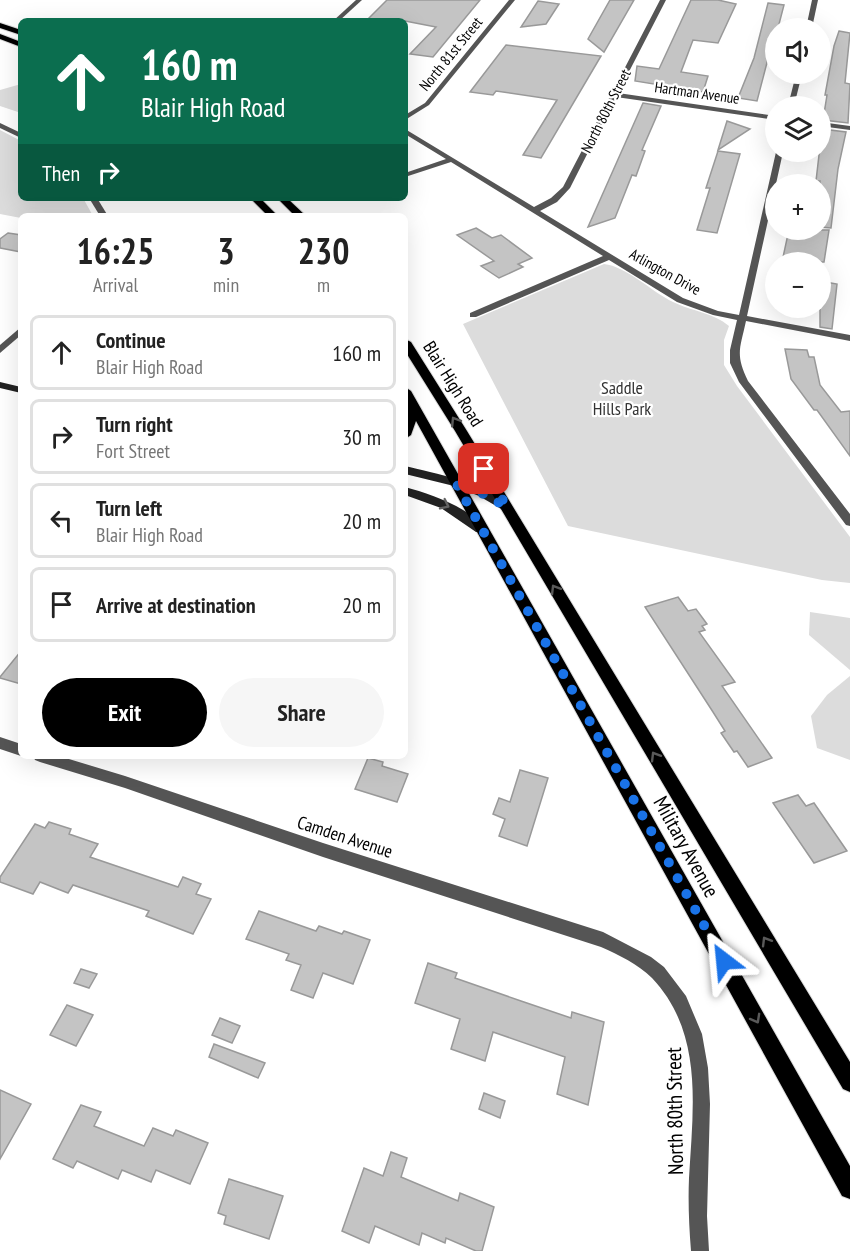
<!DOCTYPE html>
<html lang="en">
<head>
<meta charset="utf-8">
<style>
  :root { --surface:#fff; --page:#f6f6f6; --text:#222; --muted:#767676; --line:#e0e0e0; --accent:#000 }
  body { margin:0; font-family:"PT Sans Narrow",sans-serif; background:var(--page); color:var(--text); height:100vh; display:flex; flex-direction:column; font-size:22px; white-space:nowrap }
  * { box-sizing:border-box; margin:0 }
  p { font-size:20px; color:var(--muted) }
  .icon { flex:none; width:33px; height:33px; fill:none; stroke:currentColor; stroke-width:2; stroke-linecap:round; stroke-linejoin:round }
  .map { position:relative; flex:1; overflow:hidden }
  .drawer { position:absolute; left:18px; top:213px; width:390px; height:546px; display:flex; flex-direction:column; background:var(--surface); border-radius:9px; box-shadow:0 6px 24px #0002 }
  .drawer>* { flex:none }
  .hud { position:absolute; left:18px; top:18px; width:390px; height:183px; border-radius:9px; box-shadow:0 6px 24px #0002; background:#0b6e4f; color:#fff; overflow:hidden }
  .controls { position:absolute; left:765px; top:18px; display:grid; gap:12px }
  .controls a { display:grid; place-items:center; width:66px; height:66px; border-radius:50%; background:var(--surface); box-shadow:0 6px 24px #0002; font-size:30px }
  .pin { position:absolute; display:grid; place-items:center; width:51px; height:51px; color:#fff; margin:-26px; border-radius:12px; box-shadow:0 3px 9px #0006 }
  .me { position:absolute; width:66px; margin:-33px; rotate:331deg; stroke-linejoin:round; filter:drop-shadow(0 0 4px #0008) }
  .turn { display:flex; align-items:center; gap:21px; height:126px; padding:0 24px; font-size:27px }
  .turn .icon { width:78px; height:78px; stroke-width:2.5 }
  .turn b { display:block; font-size:42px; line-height:51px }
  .then { display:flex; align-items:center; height:57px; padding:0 24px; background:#0003; gap:12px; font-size:22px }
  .eta { display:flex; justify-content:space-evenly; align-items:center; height:102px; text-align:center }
  .eta b { font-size:36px; font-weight:600; line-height:42px }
  .button { display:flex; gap:12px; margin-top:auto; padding:12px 24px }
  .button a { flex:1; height:69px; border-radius:36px; background:var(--accent); color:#fff; font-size:24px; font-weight:600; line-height:69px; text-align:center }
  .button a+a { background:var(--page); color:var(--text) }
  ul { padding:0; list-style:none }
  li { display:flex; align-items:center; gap:18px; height:75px; margin:0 12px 9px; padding:0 12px; border:3px solid var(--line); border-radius:9px }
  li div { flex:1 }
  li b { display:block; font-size:22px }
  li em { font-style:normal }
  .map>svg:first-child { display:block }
  .green { fill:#dcdcdc }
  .building { fill:#c4c4c4; stroke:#999; stroke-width:1.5 }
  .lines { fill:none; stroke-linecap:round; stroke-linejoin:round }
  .primary-casing { stroke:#dbdbdb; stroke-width:2 }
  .street { fill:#555; fill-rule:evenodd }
  .secondary { fill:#222; fill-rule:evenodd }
  .primary { fill:#000; fill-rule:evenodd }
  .oneway { stroke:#595959 }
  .oneway2 { stroke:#646464 }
  .route { stroke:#1a73e8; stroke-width:10; stroke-dasharray:0 18 }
  .labels { text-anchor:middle; stroke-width:4.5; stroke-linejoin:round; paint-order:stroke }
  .far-street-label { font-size:15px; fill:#000; stroke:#fff }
  .street-label { font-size:18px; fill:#000; stroke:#fff }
  .park-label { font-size:18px; fill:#333; stroke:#fff }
  .near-street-label { font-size:21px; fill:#000; stroke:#fff }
</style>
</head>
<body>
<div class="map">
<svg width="850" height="1251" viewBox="0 0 850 1251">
  <rect width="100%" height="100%" fill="#fff"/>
  <g class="green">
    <polygon points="21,84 21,113 0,106 0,90"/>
    <polygon points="0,130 21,141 21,198 83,198 93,216 21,216 21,218 0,214"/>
    <path d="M 604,264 C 626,266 652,292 673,302 C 691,311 714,313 729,326 L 724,340 L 724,365 L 737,386 L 850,537 L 850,583 L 822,580 L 568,526 L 463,324 Z"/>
    <polygon points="810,612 850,618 850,670 809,635"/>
    <polygon points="850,676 850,760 817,748 811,716 827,695"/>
  </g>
  <g class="building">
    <polygon points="387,0 480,0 433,57 410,54 436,27 405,21 366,21"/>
    <polygon points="610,0 634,0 604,52 588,39"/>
    <polygon points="691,0 718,0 736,4 718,43 693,40 681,72 708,76 703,92 635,81 637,66 659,69"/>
    <polygon points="538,1 559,4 546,24 521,27"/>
    <polygon points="768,3 784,5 778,28 776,28 757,101 738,98 754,58"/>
    <polygon points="839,31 850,33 845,83 850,84 848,123 823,120 827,95 825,95 834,46"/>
    <polygon points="506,45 601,56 541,158 523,155 557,100 496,91 493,95 470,92"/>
    <polygon points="643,103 661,106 642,150 645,151 636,176 632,175 615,218 588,227"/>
    <polygon points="727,121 750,129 718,150"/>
    <polygon points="822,129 846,132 838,169 831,228 820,227 820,181 816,181"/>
    <polygon points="718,151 740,154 717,233 697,230 710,188 706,188"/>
    <polygon points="476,228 492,238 501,235 532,258 518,264 523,267 499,278 481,266 494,261 457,235"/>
    <polygon points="801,230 829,230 824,262 782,262 788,234 800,235"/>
    <polygon points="8,233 21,235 21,252 0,248 0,239"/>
    <polygon points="820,281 837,284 832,329 820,327"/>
    <polygon points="785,349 807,350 809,357 814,357 820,385 841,412 850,411 850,456 817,410 814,410 791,379"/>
    <polygon points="678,597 688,611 696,609 707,624 702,626 705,630 699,632 735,682 722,686 772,758 748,767 737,751 734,752 721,733 725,731 713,712 645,607"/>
    <polygon points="21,651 21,684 0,678 0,677"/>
    <polygon points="368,758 383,762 382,766 408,774 397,802 355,789"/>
    <polygon points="520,770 548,778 527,846 499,836 505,819 493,814 499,798 510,802"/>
    <polygon points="798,795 806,806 814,803 847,851 814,863 773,803"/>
    <polygon points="49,822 71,829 69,834 98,844 90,857 178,887 183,877 201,884 196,894 211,899 193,934 146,916 149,911 73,885 68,893 40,882 33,894 0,882 0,877 35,824 45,828"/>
    <polygon points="259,911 316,931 319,926 342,934 344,931 370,940 353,984 323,973 313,998 291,990 301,965 286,960 289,954 246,939"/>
    <polygon points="428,963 457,973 455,978 521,1001 571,1018 572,1012 604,1022 588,1105 557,1094 565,1057 493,1032 485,1061 451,1049 460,1019 415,1003"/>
    <polygon points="81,969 97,974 89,988 74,983"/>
    <polygon points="67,1005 93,1015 76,1046 50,1035"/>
    <polygon points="220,1018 240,1026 232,1043 212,1035"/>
    <polygon points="214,1044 265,1063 258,1078 209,1057"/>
    <polygon points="0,1090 31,1104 0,1159"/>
    <polygon points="484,1093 505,1101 500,1118 479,1109"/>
    <polygon points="81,1105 101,1112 94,1126 144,1146 153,1128 173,1136 176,1130 208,1143 190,1184 156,1170 151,1182 122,1170 118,1179 77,1161 73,1168 53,1159"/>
    <polygon points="391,1152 407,1158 401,1177 458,1201 460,1193 494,1207 482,1251 476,1251 446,1238 445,1243 422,1233 419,1245 375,1226 369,1243 342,1231 364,1168 383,1176"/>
    <polygon points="229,1179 283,1196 269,1239 224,1224 226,1216 218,1213"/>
  </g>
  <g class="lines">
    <g class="primary-casing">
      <g id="primary">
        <polygon points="0,23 21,30 21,35 0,28"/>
        <polygon points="0,34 21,42 21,47 0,39"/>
        <polygon points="250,198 260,198 278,216 268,216"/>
        <polygon points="277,198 287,198 306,216 295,216"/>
        <polygon points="405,339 411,342 467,431 850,1062 850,1092 843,1089 455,431 405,351"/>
        <polygon points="405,387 411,391 850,1166 850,1199 842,1196 416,421 411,435 405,439"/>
      </g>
    </g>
    <g class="street">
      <polygon points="356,0 362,0 339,21 333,21"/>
      <polygon points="509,0 515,0 429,105 405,120 405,115 425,103"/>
      <path d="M 660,0 L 666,0 L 618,93 L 776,116 L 776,120 L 616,97 L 570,188 L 557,202 L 540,211 L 683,298 L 718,311 L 739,315 L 776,152 L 783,152 L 747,316 L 850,335 L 850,341 L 746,321 C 740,349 735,354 748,381 L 850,514 L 850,526 L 846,525 L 739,382 L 730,363 L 730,350 L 737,320 L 713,315 L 677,302 L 609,260 L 476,317 L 470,317 L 470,313 L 603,256 L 451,162 L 405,177 L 405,173 L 446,159 L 405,134 L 405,129 L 534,207 L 551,198 L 563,187 Z"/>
      <polygon points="812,0 818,0 812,28 806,28"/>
      <polygon points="796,74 802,74 794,106 788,106"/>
      <polygon points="820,122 850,126 850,130 820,126"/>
      <polygon points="0,123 21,133 21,138 0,128"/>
      <polygon points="89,198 97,198 108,216 100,216"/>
      <polygon points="21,327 21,335 0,353 0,345"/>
      <polygon points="0,737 21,744 21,756 0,749"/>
      <path d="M 33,756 L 59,756 L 125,776 L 323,843 L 603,932 L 651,957 L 664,967 L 686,996 L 702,1034 L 708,1068 L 710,1104 L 707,1216 L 709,1251 L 691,1251 C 689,1226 688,1202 689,1178 C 693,1108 704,1033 652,978 C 638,964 619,955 601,947 L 323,857 L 125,788 L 40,762 L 35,760 Z"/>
    </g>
    <g class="secondary">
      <polygon points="0,382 21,387 21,393 0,388"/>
      <path d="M 405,466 C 433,473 494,485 512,507 L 511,510 L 503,510 L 479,496 L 454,486 L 405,474 Z"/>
      <path d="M 405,487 C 431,494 469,507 485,529 L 484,532 L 476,532 L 441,508 L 405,495 Z"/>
    </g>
    <use href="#primary" class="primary"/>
  </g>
  <defs><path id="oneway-chevron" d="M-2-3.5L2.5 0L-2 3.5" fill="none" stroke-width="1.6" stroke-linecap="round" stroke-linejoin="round" transform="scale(1.5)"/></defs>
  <g class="oneway">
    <use href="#oneway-chevron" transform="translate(455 421) rotate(-122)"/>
    <use href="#oneway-chevron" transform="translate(555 589) rotate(-121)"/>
    <use href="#oneway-chevron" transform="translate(655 756) rotate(-121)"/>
    <use href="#oneway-chevron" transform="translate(766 941) rotate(-121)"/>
    <use href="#oneway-chevron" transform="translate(756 1019) rotate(61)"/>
  </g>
  <use class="oneway2" href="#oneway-chevron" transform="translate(445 505) rotate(26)"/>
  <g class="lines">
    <polyline class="route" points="484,469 507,507 476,490 455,481 724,961"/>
  </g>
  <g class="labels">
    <g class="far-street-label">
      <text transform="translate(451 54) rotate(-51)" y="5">North 81st Street</text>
      <text transform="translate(697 93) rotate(8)" y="5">Hartman Avenue</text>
      <text transform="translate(606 111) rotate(-63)" y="5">North 80th Street</text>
      <text transform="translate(665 272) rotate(29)" y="5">Arlington Drive</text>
    </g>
    <g class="street-label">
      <text transform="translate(453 384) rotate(58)" y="6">Blair High Road</text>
      <text transform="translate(345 837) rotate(18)" y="6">Camden Avenue</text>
    </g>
    <g class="park-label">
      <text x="622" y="394">Saddle<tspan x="622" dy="21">Hills Park</tspan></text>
    </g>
    <g class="near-street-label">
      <text transform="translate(686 847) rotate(61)" y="7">Military Avenue</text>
      <text transform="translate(675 1111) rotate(-91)" y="7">North 80th Street</text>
    </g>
  </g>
</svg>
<div class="controls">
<a><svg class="icon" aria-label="sound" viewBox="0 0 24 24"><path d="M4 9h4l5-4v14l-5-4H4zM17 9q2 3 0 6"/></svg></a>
<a><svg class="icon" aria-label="layers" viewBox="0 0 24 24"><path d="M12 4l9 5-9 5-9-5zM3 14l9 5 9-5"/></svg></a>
<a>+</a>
<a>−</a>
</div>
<div class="pin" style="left:484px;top:469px;background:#d93025"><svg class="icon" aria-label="arrive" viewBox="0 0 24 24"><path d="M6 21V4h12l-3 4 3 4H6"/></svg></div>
<svg class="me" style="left:724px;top:961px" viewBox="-20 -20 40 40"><path d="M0-17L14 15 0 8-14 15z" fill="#1a73e8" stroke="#fff" stroke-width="4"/></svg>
<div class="hud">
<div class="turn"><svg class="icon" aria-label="ahead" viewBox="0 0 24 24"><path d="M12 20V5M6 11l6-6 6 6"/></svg><div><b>160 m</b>Blair High Road</div></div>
<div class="then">Then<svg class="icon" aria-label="right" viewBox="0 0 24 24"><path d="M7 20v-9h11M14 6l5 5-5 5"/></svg></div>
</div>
<section class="drawer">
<div class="eta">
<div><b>16:25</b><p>Arrival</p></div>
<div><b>3</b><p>min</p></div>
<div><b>230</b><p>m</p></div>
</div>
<ul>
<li><svg class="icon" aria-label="ahead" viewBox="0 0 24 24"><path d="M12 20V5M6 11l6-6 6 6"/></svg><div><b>Continue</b><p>Blair High Road</p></div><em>160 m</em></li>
<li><svg class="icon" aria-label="right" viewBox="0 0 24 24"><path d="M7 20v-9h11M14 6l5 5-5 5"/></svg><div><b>Turn right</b><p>Fort Street</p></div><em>30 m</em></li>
<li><svg class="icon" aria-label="left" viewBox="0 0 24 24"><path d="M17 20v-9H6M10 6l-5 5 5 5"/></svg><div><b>Turn left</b><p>Blair High Road</p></div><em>20 m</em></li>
<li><svg class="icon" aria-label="arrive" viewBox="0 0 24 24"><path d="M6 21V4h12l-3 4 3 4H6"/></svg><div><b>Arrive at destination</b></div><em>20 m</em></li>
</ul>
<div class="button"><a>Exit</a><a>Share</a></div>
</section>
</div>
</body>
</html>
